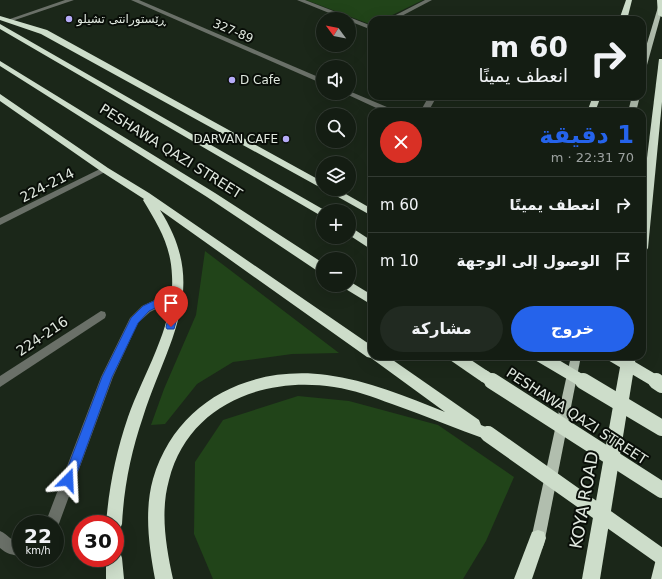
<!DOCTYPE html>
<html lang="ar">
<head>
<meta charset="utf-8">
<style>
  :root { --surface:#141d13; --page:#212a21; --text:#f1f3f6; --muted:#9da2a0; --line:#333b33; --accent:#2563eb }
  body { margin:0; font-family:"DejaVu Sans","Noto Sans Arabic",sans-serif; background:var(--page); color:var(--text); direction:rtl; height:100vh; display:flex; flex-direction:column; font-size:15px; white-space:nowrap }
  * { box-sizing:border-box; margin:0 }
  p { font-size:13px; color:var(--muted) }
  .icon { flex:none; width:22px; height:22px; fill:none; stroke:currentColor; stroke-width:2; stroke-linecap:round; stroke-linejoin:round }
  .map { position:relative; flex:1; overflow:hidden; direction:ltr }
  .drawer { position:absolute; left:368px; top:108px; width:278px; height:252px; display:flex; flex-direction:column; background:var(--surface); border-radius:12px; box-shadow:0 4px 16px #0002,0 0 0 1px var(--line); direction:rtl }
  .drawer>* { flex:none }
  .top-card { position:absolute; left:368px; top:16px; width:278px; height:84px; border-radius:12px; box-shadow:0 4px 16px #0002,0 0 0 1px var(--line); direction:rtl; background:#141d13; color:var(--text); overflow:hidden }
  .needle { width:26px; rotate:302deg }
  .tools { position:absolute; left:316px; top:12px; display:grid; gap:8px }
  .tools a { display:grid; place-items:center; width:40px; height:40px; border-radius:50%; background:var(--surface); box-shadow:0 4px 16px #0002,0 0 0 1px var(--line); font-size:20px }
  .speed { position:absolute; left:12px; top:515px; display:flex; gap:8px; font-size:20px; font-weight:700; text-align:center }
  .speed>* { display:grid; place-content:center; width:52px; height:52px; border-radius:50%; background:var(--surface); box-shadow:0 4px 16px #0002,0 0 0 1px var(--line); line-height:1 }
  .speed small { font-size:10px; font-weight:400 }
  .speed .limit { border:6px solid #d22; background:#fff; color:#111 }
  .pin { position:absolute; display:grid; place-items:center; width:34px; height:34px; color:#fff; margin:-41px -17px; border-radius:50% 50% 50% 0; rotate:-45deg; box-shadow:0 0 4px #0007 }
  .pin .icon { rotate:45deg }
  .me { position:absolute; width:44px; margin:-22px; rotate:21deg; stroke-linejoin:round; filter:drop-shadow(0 0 3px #0008) }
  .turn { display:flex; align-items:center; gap:14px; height:84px; padding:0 12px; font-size:18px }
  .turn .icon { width:52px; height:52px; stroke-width:2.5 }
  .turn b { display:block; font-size:28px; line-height:34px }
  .round { display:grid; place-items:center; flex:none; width:42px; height:42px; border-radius:21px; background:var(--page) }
  .summary { display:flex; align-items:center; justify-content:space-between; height:68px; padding:0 12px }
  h1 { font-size:24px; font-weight:600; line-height:30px; color:var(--accent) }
  .primary-button { display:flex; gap:8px; margin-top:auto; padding:8px 12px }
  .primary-button a { flex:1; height:46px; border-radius:24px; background:var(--accent); color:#fff; font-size:16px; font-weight:600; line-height:46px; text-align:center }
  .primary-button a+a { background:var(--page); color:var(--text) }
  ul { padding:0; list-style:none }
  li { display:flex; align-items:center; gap:12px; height:56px; padding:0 12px; border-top:1px solid var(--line) }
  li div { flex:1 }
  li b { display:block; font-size:15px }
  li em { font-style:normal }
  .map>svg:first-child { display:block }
  .green { fill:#214419 }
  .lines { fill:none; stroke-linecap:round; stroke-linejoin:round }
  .minor { fill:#6a7068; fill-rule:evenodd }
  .major { fill:#b1beae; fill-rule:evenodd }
  .highway { fill:#cdddca; fill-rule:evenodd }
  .highway-bridge-far1 { stroke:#cdddca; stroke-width:12 }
  .highway-bridge { stroke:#cdddca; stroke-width:16 }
  .route { fill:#2563eb; stroke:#184099 }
  .poi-dot { fill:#b6acf8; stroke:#090e08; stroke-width:1.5 }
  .labels { text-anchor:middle; stroke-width:4; stroke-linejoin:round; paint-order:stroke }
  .far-poi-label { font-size:12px; fill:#e0e8df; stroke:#090e08; text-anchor:start }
  .far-street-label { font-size:12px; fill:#e0e8df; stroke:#090e08 }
  .street-label { font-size:14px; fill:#e0e8df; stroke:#090e08 }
  .near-street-label { font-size:17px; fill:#e0e8df; stroke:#090e08 }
</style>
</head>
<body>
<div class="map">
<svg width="662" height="579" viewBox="0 0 662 579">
  <rect width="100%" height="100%" fill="#1b2719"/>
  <g class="green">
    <polygon points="306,0 423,0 382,20 372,20 372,25"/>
    <polygon points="205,251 339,353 292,354 233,362 197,384 165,424 151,425 164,389 196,315"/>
    <polygon points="298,396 349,401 438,425 514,477 486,541 463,579 213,579 194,534 195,462 223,420"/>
  </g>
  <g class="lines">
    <g class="minor">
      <polygon points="65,0 74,0 12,21 7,20"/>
      <polygon points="131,0 139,0 323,79 323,84"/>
      <polygon points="297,0 305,0 372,26 372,30 349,21 349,19 344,19"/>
      <polygon points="425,0 432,0 394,20 386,20"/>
      <polygon points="349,91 394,110 395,112 385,112 344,93 349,93"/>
      <polygon points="429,96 437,96 428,112 420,112"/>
      <polygon points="102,168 105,168 109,170 0,225 0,218"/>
      <polygon points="178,293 182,294 183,297 182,300 166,304 150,312 138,323 113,377 57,529 55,529 55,524 45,524 101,377 130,318 142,306 159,298"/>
      <polygon points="101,311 105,312 106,315 105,318 0,387 0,376"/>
      <path d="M 0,531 C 9,535 10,541 21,542 L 21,556 C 12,555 7,554 0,548 Z"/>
    </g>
    <g class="major">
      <polygon points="658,7 662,7 662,11 645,72 642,74 642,60"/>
      <polygon points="632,96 640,96 636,112 628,112"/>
      <polygon points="571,356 581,356 544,544 542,549 537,551 532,549 530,544"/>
    </g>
    <g class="highway">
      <polygon points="626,0 632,0 627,20 619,20"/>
      <polygon points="657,0 662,0 662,17 658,15"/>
      <polygon points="0,16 47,30 323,182 323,189 41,34 0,20"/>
      <polygon points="0,24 326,211 323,211 323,217 0,29"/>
      <polygon points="659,59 662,59 662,102 648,248 646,251 642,252 642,199"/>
      <polygon points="0,61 215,193 323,263 323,273 319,272 207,197 0,66"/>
      <path d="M 0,94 L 108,168 L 149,193 L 372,346 L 372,356 L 387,356 L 479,420 L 481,425 L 493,430 L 495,434 L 493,438 L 488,440 C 456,429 424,415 392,404 C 373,397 354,390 334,387 C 263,376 188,405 169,480 C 160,512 166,547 173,579 L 155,579 C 149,547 144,511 153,479 C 176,401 249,365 327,375 C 367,380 407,397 445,412 L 371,358 L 367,357 L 160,210 C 210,288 168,340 143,417 C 131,452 124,487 122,524 L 120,529 L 115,531 L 115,524 L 106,524 C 109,487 116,452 128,417 C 144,372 175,325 172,276 C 171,245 158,225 143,200 L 144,199 L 102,172 L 0,101 Z"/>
      <polygon points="593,96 601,96 595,112 587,112"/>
      <polygon points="324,189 337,189 372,209 372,216"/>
      <polygon points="349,226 372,241 372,250 349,235"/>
      <polygon points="349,281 372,295 372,305 344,288 342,285 349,285"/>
      <polygon points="448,356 465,356 489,372 491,376 489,380 484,381 479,380 450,360"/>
      <polygon points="622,356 636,356 600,579 582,579"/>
      <polygon points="538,530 544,532 546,538 532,579 514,579 532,532"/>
      <polygon points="115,550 120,552 122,558 124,579 106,579 106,558 115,558"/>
      <polygon points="662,557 662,579 651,579 656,559"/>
    </g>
    <g class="highway-bridge-far1">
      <polyline points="540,356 584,382"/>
      <polyline points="613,356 657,382"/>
      <polyline points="484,376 494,382"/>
    </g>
    <g class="highway-bridge">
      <polyline points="492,381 662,490"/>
      <polyline points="583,381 662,428"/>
      <polyline points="656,381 662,385"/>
      <polyline points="488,434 662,557"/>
    </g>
  </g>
  <polygon class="route" points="178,294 183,297 174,329 167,329 166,327 172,302 165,303 149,311 138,323 112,377 73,484 68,485 64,484 63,480 102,377 131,318 143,306 160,298"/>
  <g class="poi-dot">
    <circle cx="69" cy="19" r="4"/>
    <circle cx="232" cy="80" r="4"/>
    <circle cx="286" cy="139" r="4"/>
  </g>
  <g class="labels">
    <g class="far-poi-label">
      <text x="77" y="23">ڕێستورانتی تشیلو</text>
      <text x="240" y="84">D Cafe</text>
      <text x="278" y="143" text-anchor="end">DARVAN CAFE</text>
    </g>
    <g class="far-street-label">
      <text transform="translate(233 31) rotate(23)" y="4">327-89</text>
    </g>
    <g class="street-label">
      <text transform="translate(171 151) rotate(32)" y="5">PESHAWA QAZI STREET</text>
      <text transform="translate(47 185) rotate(-27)" y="5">224-214</text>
      <text transform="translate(42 336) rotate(-34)" y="5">224-216</text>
      <text transform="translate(577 416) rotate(33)" y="5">PESHAWA QAZI STREET</text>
    </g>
    <g class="near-street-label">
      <text transform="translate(584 500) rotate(-80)" y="6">KOYA ROAD</text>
    </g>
  </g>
</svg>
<div class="tools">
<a><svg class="needle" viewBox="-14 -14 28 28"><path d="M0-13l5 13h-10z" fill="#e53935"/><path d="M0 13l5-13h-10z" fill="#9da2a0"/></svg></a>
<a><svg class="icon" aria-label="sound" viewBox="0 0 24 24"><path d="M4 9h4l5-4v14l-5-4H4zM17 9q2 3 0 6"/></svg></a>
<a><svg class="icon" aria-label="search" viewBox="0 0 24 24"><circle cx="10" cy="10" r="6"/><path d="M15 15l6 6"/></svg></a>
<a><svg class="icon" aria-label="layers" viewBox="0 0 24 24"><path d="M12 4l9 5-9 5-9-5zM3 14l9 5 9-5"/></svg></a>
<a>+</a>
<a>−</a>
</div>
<div class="speed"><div>22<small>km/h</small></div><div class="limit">30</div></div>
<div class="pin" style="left:171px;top:327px;background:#d93025"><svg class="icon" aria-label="arrive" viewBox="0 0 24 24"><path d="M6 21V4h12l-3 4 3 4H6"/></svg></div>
<svg class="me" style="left:68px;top:480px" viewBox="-20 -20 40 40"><path d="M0-17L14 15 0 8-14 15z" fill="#2563eb" stroke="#fff" stroke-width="4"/></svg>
<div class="top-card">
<div class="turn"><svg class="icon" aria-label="right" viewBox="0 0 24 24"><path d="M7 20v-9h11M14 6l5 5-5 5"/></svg><div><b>60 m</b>انعطف يمينًا</div></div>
</div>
<section class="drawer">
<div class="summary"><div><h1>1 دقيقة</h1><p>70 m · 22:31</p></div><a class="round" style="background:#d93025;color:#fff"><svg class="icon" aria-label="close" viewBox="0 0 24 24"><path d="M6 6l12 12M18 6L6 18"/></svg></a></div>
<ul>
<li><svg class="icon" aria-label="right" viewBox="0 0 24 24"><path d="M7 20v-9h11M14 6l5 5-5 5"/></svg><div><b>انعطف يمينًا</b></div><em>60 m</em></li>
<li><svg class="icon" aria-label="arrive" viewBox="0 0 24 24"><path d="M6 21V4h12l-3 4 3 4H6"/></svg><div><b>الوصول إلى الوجهة</b></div><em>10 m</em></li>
</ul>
<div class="primary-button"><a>خروج</a><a>مشاركة</a></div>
</section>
</div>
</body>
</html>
